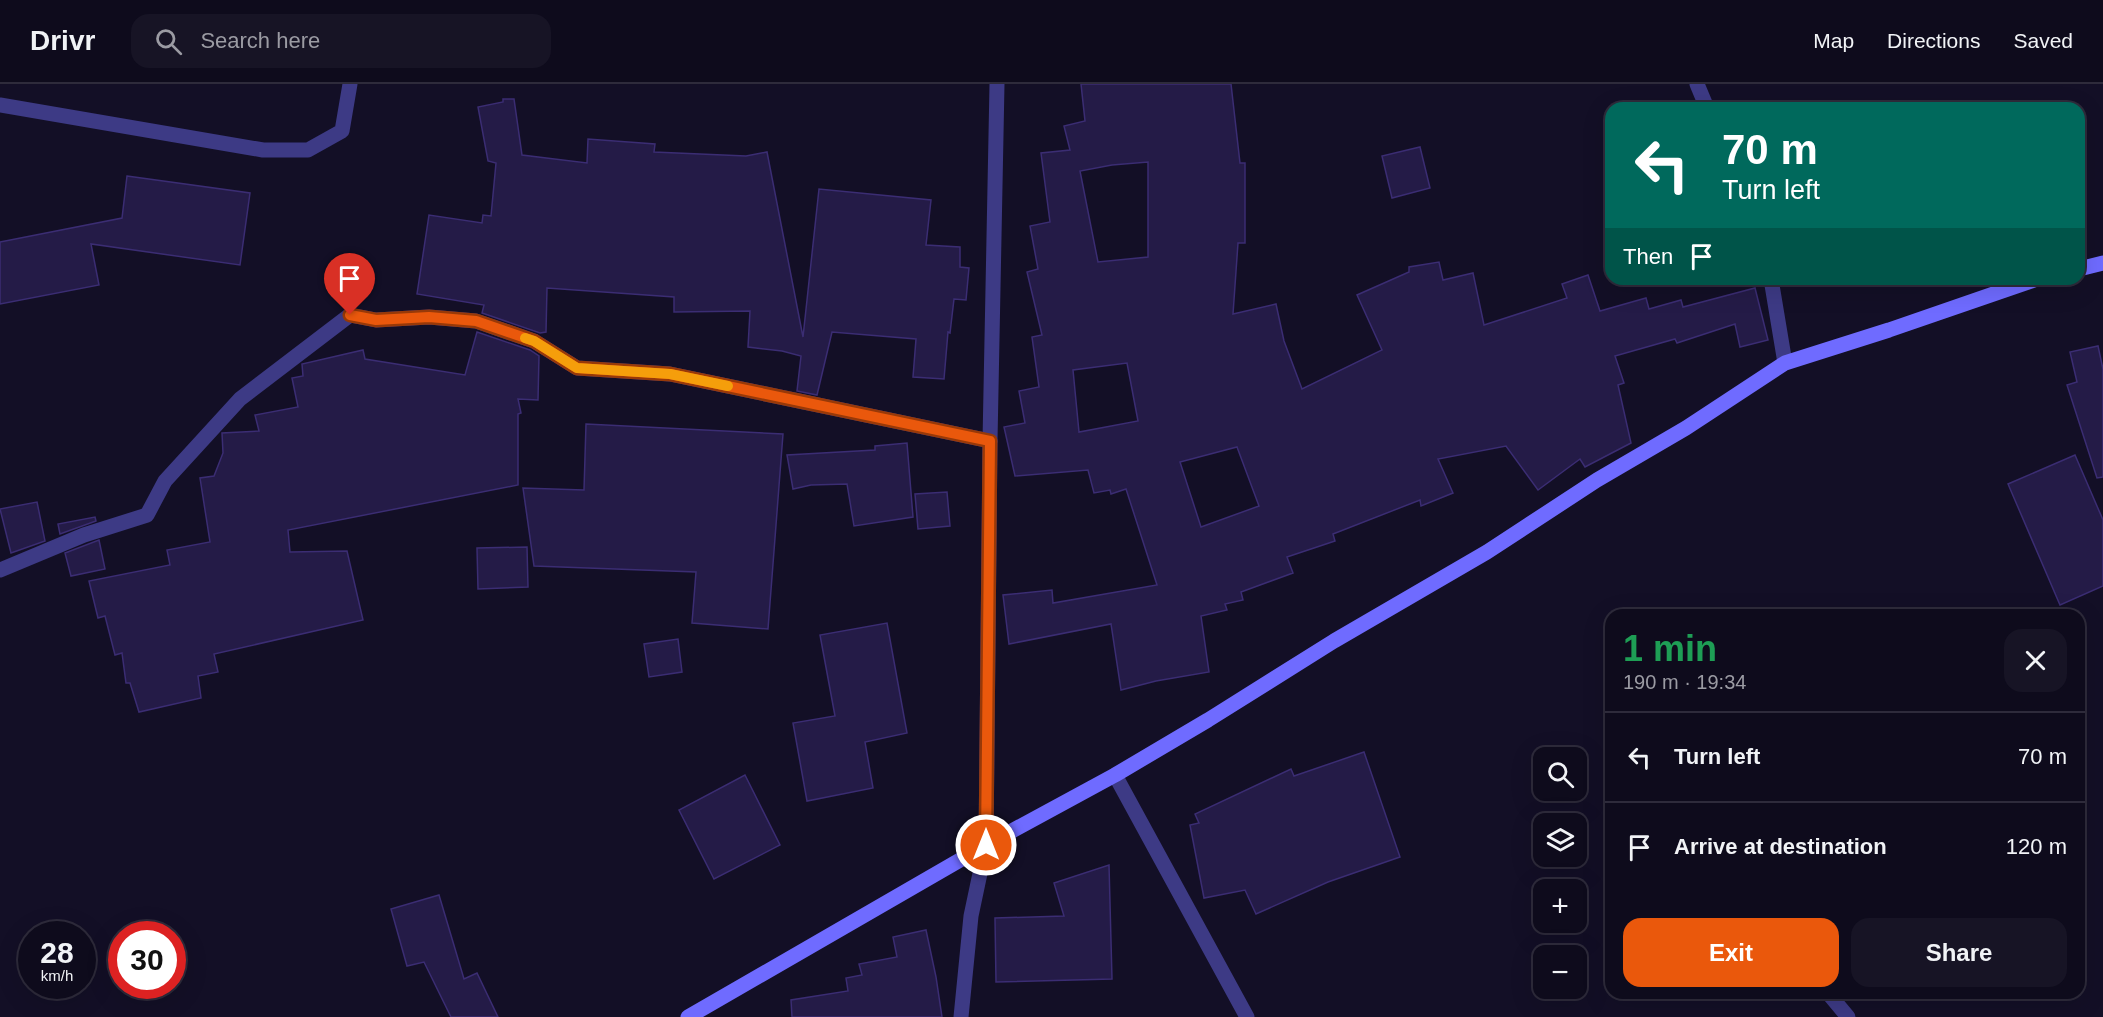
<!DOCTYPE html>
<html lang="en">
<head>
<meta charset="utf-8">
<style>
  :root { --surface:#0e0b1c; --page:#171425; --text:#f1f3f6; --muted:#9b9ba3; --line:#2e2b3b; --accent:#ea580c }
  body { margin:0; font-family:Arial,sans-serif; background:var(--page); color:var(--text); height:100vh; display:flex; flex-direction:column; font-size:22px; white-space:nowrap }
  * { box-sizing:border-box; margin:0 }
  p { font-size:20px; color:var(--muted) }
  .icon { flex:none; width:33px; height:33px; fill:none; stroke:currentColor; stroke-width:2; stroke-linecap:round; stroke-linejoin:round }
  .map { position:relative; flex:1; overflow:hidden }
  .side { position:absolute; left:1605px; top:525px; width:480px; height:390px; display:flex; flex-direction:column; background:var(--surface); border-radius:18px; box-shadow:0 6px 24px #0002,0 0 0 2px var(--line) }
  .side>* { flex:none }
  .hud { position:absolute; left:1605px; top:18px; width:480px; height:183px; border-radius:18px; box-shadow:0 6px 24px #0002,0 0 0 2px var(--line); background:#00695c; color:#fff; overflow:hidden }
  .tools { position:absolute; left:1533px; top:663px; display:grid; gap:12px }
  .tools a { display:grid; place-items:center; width:54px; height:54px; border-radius:12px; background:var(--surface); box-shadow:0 6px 24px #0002,0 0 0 2px var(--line); font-size:30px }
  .speed { position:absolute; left:18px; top:837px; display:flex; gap:12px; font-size:30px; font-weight:700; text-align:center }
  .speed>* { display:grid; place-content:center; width:78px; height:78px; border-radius:50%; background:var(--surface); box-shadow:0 6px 24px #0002,0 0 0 2px var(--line); line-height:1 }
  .speed small { font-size:15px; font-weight:400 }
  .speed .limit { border:9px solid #d22; background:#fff; color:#111 }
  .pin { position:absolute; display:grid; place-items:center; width:51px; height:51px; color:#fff; margin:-62px -26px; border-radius:50% 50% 50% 0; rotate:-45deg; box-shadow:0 0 6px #0007 }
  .pin .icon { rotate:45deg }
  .me { position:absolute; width:66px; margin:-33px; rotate:0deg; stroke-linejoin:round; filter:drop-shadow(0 0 4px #0008) }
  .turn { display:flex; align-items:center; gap:21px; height:126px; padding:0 18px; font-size:27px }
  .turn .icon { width:78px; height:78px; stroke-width:2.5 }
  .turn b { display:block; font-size:42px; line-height:51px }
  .then { display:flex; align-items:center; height:57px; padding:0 18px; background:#0003; gap:12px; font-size:22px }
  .round { display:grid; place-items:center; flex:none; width:63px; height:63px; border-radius:18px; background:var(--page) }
  .headline { display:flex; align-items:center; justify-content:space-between; height:102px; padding:0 18px }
  h1 { font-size:36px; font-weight:700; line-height:45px; color:#1e9e55 }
  .action { display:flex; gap:12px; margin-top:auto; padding:12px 18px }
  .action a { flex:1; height:69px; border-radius:18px; background:var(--accent); color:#fff; font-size:24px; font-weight:700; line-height:69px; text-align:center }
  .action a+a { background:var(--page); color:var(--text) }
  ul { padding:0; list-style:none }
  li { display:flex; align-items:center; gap:18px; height:90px; padding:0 18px; border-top:2px solid var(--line) }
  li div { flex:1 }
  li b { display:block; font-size:22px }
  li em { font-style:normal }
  header { display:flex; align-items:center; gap:36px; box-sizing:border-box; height:84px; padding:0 30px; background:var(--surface); border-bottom:2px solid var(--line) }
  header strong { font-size:28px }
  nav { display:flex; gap:33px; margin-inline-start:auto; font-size:21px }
  .search { width:420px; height:54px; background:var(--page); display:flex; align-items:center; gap:15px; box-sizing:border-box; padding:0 21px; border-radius:18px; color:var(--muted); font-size:22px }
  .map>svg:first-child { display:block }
  .building { fill:#241b47; stroke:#3b2d73; stroke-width:1.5; fill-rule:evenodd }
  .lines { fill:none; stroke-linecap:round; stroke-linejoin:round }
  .street { stroke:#3d3a85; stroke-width:15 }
  .secondary { stroke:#6f6bff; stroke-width:15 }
  .route-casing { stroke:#983908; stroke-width:15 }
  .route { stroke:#ea580c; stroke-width:10 }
  .slow { stroke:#f59e0b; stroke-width:10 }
</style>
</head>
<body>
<header>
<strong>Drivr</strong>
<div class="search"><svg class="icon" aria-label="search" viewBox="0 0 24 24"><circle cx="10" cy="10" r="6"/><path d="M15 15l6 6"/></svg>Search here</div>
<nav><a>Map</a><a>Directions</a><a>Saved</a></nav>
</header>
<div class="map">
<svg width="2103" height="933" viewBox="0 0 2103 933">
  <rect width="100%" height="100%" fill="#130f26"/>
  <g class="building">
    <path d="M 1081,0 L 1231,0 L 1240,79 L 1245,79 L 1245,159 L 1238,159 L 1233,230 L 1276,220 L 1284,257 L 1302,305 L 1382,266 L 1357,211 L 1409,188 L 1409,183 L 1439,178 L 1443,196 L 1473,189 L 1484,241 L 1567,214 L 1562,200 L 1588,191 L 1600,227 L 1646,214 L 1649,225 L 1681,216 L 1683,223 L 1755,204 L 1768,256 L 1740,263 L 1735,240 L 1677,259 L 1675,255 L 1615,272 L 1624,299 L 1618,301 L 1631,359 L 1585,383 L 1580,375 L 1538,406 L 1506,362 L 1438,375 L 1453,409 L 1421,422 L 1420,416 L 1333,450 L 1335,457 L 1287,473 L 1293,489 L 1241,508 L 1243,516 L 1225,520 L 1227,526 L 1201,532 L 1209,588 L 1156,597 L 1121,606 L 1111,540 L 1009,560 L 1003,511 L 1052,506 L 1053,519 L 1157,501 L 1126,405 L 1111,410 L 1110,406 L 1094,409 L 1088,386 L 1015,392 L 1004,343 L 1025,339 L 1019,307 L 1039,303 L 1032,253 L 1042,251 L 1027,188 L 1038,185 L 1030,142 L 1050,138 L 1041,69 L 1070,66 L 1064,42 L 1085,37 ZM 1148,78 L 1148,173 L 1098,178 L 1080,87 L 1112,81 ZM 1127,279 L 1138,337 L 1079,348 L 1073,286 ZM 1237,363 L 1259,422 L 1201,443 L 1180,378 Z"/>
    <polygon points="503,15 514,15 522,71 587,79 588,55 655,60 654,68 746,72 767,68 803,253 819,105 931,116 926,161 960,163 960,183 969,184 966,216 954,215 950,249 948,248 944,295 913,293 916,255 832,248 817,311 797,307 801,272 782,267 748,263 750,227 674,228 674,213 547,204 546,248 540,249 482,229 484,221 417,210 429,131 482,139 483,131 491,132 496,79 488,77 478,23 503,18"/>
    <polygon points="1420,63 1430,104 1392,114 1382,72"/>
    <polygon points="127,92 250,109 240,181 91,160 99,201 0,220 0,158 122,134"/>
    <polygon points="477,248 530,266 539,272 538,316 518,315 521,329 518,330 518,401 288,446 290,468 347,467 363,536 214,570 218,588 198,592 201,614 139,628 130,599 126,599 122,569 115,571 105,532 98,534 89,497 170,481 167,466 210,458 200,394 214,392 223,369 222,349 259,347 255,331 298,323 292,294 303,292 302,280 363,266 365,275 465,291"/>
    <polygon points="2098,262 2103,285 2103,393 2097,394 2067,301 2077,298 2070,268"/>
    <polygon points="586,340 783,350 768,545 692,539 696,488 534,482 523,404 584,406"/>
    <polygon points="907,359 913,433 854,442 847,400 811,401 793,405 787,371 875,366 875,362"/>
    <polygon points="2075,371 2103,436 2103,502 2060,521 2008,400"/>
    <polygon points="947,408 950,442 918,445 915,410"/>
    <polygon points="37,418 45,457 11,469 0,425"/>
    <polygon points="95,433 96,437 60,450 58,440"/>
    <polygon points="99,456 105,485 71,492 65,469"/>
    <polygon points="527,463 528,503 478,505 477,464"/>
    <polygon points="887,539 907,649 865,658 873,704 807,717 793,639 835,632 820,551"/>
    <polygon points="678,555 682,588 649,593 644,560"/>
    <polygon points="1364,668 1400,773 1328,798 1256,830 1245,806 1204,814 1190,741 1199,739 1195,730 1291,685 1294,692"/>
    <polygon points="745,691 780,761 714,795 679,726"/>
    <polygon points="1109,781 1112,895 996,898 995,834 1064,832 1054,799"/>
    <polygon points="439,811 464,895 477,889 498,933 451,933 424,878 407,882 391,825"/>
    <polygon points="926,846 936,893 942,933 792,933 791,916 848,907 846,894 862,891 859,880 897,873 893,853"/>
  </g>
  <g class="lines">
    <g class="street">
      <polyline points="1697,0 1707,24"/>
      <polyline points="0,21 263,66 308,66 342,47 350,0"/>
      <polyline points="1771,195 1785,279"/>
      <polyline points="0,486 84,451 147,431 165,397 240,315 350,231 376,236 429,233 476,237 534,257 577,284 670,290 990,357"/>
      <polyline points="1115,691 1247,933"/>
      <polyline points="1828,909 1848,933"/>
      <polyline points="961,933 971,832 986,761 990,357 997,0"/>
    </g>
    <g class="secondary">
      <polyline points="2079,185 2103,179"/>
      <polyline points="688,933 986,761 1115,691 1208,636 1334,557 1487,468 1597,396 1686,344 1785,279 1889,246 2037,195"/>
    </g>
  </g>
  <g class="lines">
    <g class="route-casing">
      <polyline id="route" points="350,231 376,236 429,233 476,237 534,257 577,284 670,290 990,357 986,761"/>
    </g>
    <use href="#route" class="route"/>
    <polyline class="slow" points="525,254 534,257 577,284 670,290 728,302"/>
  </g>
</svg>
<div class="tools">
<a><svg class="icon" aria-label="search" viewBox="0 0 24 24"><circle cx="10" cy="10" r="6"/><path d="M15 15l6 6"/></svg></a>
<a><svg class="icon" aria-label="layers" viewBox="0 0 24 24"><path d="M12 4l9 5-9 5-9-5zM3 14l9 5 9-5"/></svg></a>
<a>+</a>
<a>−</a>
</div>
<div class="speed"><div>28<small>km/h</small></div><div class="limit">30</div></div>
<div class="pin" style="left:350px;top:231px;background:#d93025"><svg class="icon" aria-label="arrive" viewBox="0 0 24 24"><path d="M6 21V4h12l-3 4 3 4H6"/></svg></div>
<svg class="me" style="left:986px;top:761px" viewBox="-20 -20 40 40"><circle r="17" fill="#ea580c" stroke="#fff" stroke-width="3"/><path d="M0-11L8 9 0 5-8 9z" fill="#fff"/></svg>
<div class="hud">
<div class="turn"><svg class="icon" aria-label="left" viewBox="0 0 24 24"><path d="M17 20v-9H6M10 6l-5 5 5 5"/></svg><div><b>70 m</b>Turn left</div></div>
<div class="then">Then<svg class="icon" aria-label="arrive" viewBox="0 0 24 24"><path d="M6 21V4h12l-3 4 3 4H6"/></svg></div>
</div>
<section class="side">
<div class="headline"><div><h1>1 min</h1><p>190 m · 19:34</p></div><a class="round"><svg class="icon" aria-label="close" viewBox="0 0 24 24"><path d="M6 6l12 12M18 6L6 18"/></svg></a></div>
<ul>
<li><svg class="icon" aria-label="left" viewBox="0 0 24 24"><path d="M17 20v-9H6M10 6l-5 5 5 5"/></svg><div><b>Turn left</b></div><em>70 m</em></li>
<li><svg class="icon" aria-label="arrive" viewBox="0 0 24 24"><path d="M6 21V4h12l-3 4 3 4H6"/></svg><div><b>Arrive at destination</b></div><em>120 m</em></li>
</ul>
<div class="action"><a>Exit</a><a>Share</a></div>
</section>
</div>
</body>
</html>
